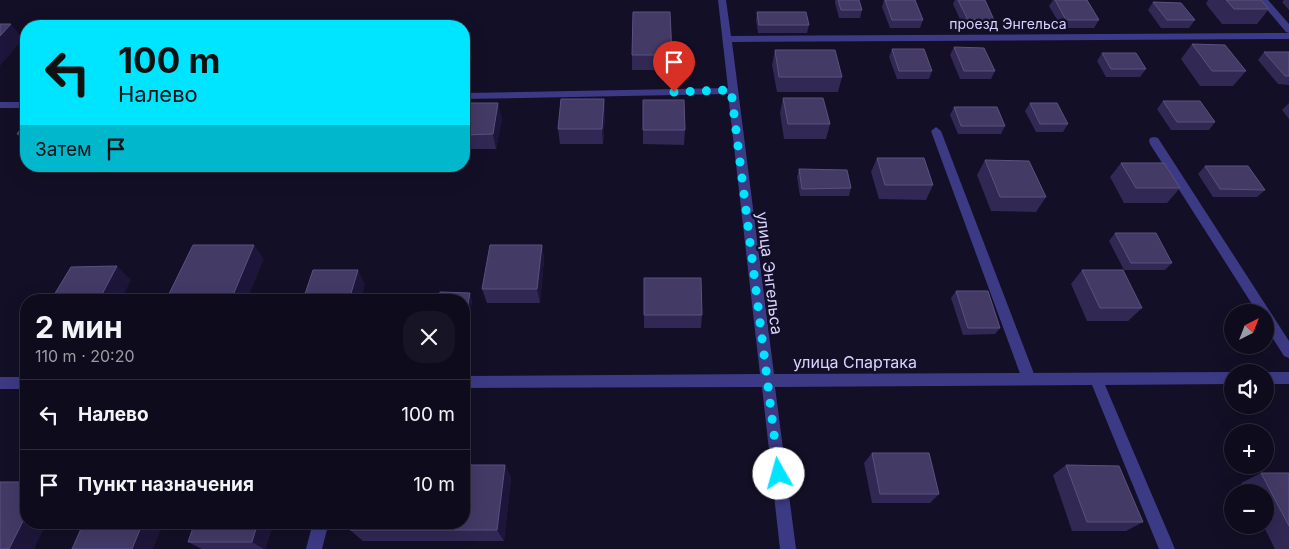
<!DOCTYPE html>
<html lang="ru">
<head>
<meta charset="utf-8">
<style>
  :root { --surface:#0e0b1c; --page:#171425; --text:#f1f3f6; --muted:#9b9ba3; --line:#2e2b3b }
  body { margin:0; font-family:Inter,sans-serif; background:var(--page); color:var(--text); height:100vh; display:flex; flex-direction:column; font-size:19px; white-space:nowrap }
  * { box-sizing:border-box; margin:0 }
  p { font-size:16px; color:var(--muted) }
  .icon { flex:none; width:28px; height:28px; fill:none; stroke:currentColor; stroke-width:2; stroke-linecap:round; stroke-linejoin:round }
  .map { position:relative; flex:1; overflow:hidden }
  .drawer { position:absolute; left:20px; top:294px; width:450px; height:235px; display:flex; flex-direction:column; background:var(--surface); border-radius:20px; box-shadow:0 5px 20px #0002,0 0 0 1px var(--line) }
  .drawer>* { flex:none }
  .banner { position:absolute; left:20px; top:20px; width:450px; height:152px; border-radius:20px; box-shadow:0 5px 20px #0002,0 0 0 1px var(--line); background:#00e5ff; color:#111; overflow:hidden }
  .needle { width:32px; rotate:42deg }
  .buttons { position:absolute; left:1224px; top:304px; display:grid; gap:10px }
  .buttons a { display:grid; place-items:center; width:50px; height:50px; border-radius:50%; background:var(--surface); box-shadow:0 5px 20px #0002,0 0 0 1px var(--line); font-size:25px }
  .pin { position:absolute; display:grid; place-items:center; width:42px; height:42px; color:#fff; margin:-51px -21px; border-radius:50% 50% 50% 0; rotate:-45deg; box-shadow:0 0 5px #0007 }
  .pin .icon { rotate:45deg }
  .me { position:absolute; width:55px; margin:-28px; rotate:353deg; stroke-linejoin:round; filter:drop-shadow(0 0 4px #0008) }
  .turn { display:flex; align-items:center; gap:18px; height:105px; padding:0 15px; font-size:22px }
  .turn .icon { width:65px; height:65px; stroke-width:2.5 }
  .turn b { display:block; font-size:35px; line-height:42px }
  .then { display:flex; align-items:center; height:48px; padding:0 15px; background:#0003; gap:10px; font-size:19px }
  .round { display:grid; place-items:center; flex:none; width:52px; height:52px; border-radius:20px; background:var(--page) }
  .headline { display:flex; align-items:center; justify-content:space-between; height:85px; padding:0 15px }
  h1 { font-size:30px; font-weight:700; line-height:38px }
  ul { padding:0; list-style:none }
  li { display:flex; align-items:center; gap:15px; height:70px; padding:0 15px; border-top:1px solid var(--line) }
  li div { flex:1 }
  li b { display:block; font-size:19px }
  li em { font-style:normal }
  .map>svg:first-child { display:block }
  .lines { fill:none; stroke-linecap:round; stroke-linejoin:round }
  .service { fill:#3d3a85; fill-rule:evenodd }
  .minor { fill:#3d3a85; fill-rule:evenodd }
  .wall { fill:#312854 }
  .shaded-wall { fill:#1d163a }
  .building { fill:#433a66; stroke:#5a527e }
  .route { stroke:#00e5ff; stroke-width:9; stroke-dasharray:0 16.2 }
  .labels { text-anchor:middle; stroke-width:5; stroke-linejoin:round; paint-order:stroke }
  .far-street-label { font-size:14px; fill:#d9d4ff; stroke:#130f26 }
  .street-label { font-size:16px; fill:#d9d4ff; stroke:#130f26 }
</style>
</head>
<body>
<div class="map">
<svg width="1289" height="549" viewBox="0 0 1289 549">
  <rect width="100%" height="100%" fill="#130f26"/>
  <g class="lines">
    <g class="service">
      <polygon points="936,127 941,131 1036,379 1034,383 1029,385 1024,383 1022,379 931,131"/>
      <polygon points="1154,137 1158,138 1289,341 1289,358 1284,356 1265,326 1265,312 1257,312 1150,144 1149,141 1150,138"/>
    </g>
    <g class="minor">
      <polygon points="718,0 726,0 731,36 1289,33 1289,39 732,42 774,374 1232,372 1234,372 1232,384 1105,385 1175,549 1159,549 1092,385 775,387 796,549 780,549 762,387 464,388 464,376 760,374 728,94 464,99 464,93 728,88"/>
      <polygon points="1259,0 1268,0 1289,24 1289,33 1286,32"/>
      <rect x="0" y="102" width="26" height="6"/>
      <polygon points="1263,372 1289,372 1289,384 1265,384 1265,372"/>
      <rect x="0" y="377" width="26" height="12"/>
      <polygon points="313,522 329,522 322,549 306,549"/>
    </g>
  </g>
  <g class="wall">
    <polygon points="835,0 859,0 862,10 860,18 839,18 835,3"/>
    <polygon points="884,0 915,0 923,20 920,28 890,28 882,7"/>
    <polygon points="955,0 985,0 994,20 991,28 964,28 953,4"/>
    <polygon points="1053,0 1087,0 1099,20 1094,28 1062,28 1049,6"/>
    <polygon points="1208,0 1261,0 1269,9 1257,24 1222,24 1206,4"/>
    <polygon points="1284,0 1289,0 1289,10 1282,2"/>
    <polygon points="1153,2 1195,20 1189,28 1161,28 1148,10"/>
    <polygon points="757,12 809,25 807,33 758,33 756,20"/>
    <polygon points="464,42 472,57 467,79 464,79"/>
    <polygon points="1192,44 1246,71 1233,86 1200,86 1181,59"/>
    <polygon points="954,47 995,71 991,79 960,79 950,55"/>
    <polygon points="892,49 932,71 929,79 897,79 889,57"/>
    <polygon points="775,50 842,77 838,92 777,92 772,65"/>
    <polygon points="1264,52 1289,52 1289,85 1278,84 1258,60"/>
    <polygon points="1102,53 1146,69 1140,77 1106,77 1097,61"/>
    <polygon points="632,55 672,55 671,70 632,70"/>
    <polygon points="783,98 830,124 826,139 784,139 780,113"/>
    <polygon points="604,99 605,114 603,144 560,144 558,129"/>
    <polygon points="643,100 685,130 684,145 643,144"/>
    <polygon points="1163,101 1215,122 1209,130 1171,130 1157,109"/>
    <polygon points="464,103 502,118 496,149 464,149"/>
    <polygon points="1030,103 1068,124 1063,132 1036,132 1025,111"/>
    <polygon points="1289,103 1289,119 1282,110"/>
    <polygon points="954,107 1005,126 1001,134 958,134 950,115"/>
    <polygon points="26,121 26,144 17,134"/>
    <polygon points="877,158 933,185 926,200 879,199 871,172"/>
    <polygon points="985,160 1046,197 1036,212 991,211 977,175"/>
    <polygon points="1121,163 1180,188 1167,203 1124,203 1110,177"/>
    <polygon points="225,166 263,166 261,170 228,170"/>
    <polygon points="1205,166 1265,190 1257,197 1213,197 1198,174"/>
    <polygon points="799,169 851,188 849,196 800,196 797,177"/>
    <polygon points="1115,233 1172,263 1165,270 1124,270 1109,241"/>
    <polygon points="542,245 544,259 540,303 487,303 482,289"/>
    <polygon points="1082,270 1142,308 1128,321 1087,321 1071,284"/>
    <polygon points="644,278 702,315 701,328 644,328"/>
    <polygon points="956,291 1000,328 995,334 963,335 951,298"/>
    <polygon points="464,300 472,300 467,333 464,333"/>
    <polygon points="872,453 939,494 930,503 872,503 864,463"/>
    <polygon points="505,465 511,478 504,541 363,541 350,530"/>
    <polygon points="1066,465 1143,522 1126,531 1072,531 1053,475"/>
    <polygon points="1261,473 1289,473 1289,549 1275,549 1263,525 1265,525 1265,492 1246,492 1241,483"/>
    <polygon points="274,522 265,549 202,549 188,542"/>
  </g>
  <g class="shaded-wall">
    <polygon points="11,24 23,39 0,66 0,36"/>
    <polygon points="469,42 472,57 467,79 464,63"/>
    <polygon points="604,99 605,114 603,144 602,129"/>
    <polygon points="498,103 502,118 496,149 493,134"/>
    <polygon points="258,166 263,166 261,170"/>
    <polygon points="254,245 264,259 247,300 231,300"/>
    <polygon points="542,245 544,259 540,303 537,289"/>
    <polygon points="117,266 131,280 121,300 99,300"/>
    <polygon points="358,270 365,284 361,300 349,300"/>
    <polygon points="470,293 472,300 467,333 464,326"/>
    <polygon points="505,465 511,478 504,541 497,530"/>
    <polygon points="26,515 26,522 47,522 34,549 9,549"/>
    <polygon points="143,522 164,522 153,549 132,549"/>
    <polygon points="258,522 274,522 265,549 264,549 252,542"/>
  </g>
  <g class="building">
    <polygon points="838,0 859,0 862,10 841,10"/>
    <polygon points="885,0 915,0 923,20 892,20"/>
    <polygon points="958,0 985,0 994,20 968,20"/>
    <polygon points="1055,0 1087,0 1099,20 1066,20"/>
    <polygon points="1226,0 1261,0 1269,9 1234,9"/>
    <polygon points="1153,2 1181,3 1195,20 1167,20"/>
    <polygon points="633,12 670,12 672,55 632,55"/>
    <polygon points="757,12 806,12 809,25 759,25"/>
    <polygon points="0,24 11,24 0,36"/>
    <polygon points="464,42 469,42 464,63"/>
    <polygon points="1192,44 1225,45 1246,71 1212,71"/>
    <polygon points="954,47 984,48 995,71 964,71"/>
    <polygon points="892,49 924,49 932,71 899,71"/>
    <polygon points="775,50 835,50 842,77 779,77"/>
    <polygon points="1264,52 1289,52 1289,76 1285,76"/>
    <polygon points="1102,53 1136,53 1146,69 1111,69"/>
    <polygon points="783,98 823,98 830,124 788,124"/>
    <polygon points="561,99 604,99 602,129 558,129"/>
    <polygon points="643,100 684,100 685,130 643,130"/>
    <polygon points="1163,101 1200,101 1215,122 1177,122"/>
    <polygon points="464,103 498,103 493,134 464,135"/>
    <polygon points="1030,103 1057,103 1068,124 1040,124"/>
    <polygon points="954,107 997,107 1005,126 961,126"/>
    <polygon points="26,121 26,134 17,134"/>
    <polygon points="877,158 924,158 933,185 885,185"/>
    <polygon points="985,160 1029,161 1046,197 1000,197"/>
    <polygon points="1121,163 1164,163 1180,188 1136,188"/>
    <polygon points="1205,166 1248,166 1265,190 1220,189"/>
    <polygon points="799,169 847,170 851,188 802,189"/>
    <polygon points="1115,233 1156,233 1172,263 1131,263"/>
    <polygon points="193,245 254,245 231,300 166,300"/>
    <polygon points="490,245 542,245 537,289 482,289"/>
    <polygon points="117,266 99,300 51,300 71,267"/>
    <polygon points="313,270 358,270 349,300 303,300"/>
    <polygon points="1082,270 1123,270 1142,308 1100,308"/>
    <polygon points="644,278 701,278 702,315 644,315"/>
    <polygon points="956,291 988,291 1000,328 968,328"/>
    <polygon points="440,292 470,293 464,326 464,300 439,300"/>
    <polygon points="872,453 929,453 939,494 880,494"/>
    <polygon points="464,465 505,465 497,530 350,530 352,522 464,522"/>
    <polygon points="1066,465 1119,466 1143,522 1087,522"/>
    <polygon points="1261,473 1289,473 1289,526"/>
    <polygon points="0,482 26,482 26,515 9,549 0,549"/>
    <polygon points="84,522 143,522 132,549 72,549"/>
    <polygon points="195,522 258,522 252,542 188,542"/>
  </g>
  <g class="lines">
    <polyline class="route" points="674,92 731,90 779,474"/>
  </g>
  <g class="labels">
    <g class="far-street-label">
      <text x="1008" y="29">проезд Энгельса</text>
    </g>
    <g class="street-label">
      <text transform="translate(770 273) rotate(83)" y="6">улица Энгельса</text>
      <text x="855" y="368">улица Спартака</text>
    </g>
  </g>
</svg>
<div class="buttons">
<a><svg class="needle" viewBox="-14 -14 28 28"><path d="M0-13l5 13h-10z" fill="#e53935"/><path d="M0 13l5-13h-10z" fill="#9b9ba3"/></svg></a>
<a><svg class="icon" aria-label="sound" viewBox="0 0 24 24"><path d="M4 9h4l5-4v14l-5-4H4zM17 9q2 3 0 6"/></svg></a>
<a>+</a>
<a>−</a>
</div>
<div class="pin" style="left:674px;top:92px;background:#d93025"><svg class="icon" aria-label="arrive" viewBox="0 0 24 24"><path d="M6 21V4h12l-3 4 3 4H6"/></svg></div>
<svg class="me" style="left:779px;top:474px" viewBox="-20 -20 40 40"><circle r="19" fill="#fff"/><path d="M0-13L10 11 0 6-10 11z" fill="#00e5ff"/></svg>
<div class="banner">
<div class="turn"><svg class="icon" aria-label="left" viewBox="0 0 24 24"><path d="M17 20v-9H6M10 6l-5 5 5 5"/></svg><div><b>100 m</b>Налево</div></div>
<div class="then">Затем<svg class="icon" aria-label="arrive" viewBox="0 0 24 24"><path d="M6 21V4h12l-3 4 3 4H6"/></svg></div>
</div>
<section class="drawer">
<div class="headline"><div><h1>2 мин</h1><p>110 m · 20:20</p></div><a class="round"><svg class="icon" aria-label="close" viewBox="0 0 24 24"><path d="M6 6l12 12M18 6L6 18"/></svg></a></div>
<ul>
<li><svg class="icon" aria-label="left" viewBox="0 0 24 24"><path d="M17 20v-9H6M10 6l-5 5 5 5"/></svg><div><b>Налево</b></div><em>100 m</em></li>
<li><svg class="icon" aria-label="arrive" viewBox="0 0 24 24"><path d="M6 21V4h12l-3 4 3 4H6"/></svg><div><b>Пункт назначения</b></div><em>10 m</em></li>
</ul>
</section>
</div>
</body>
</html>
